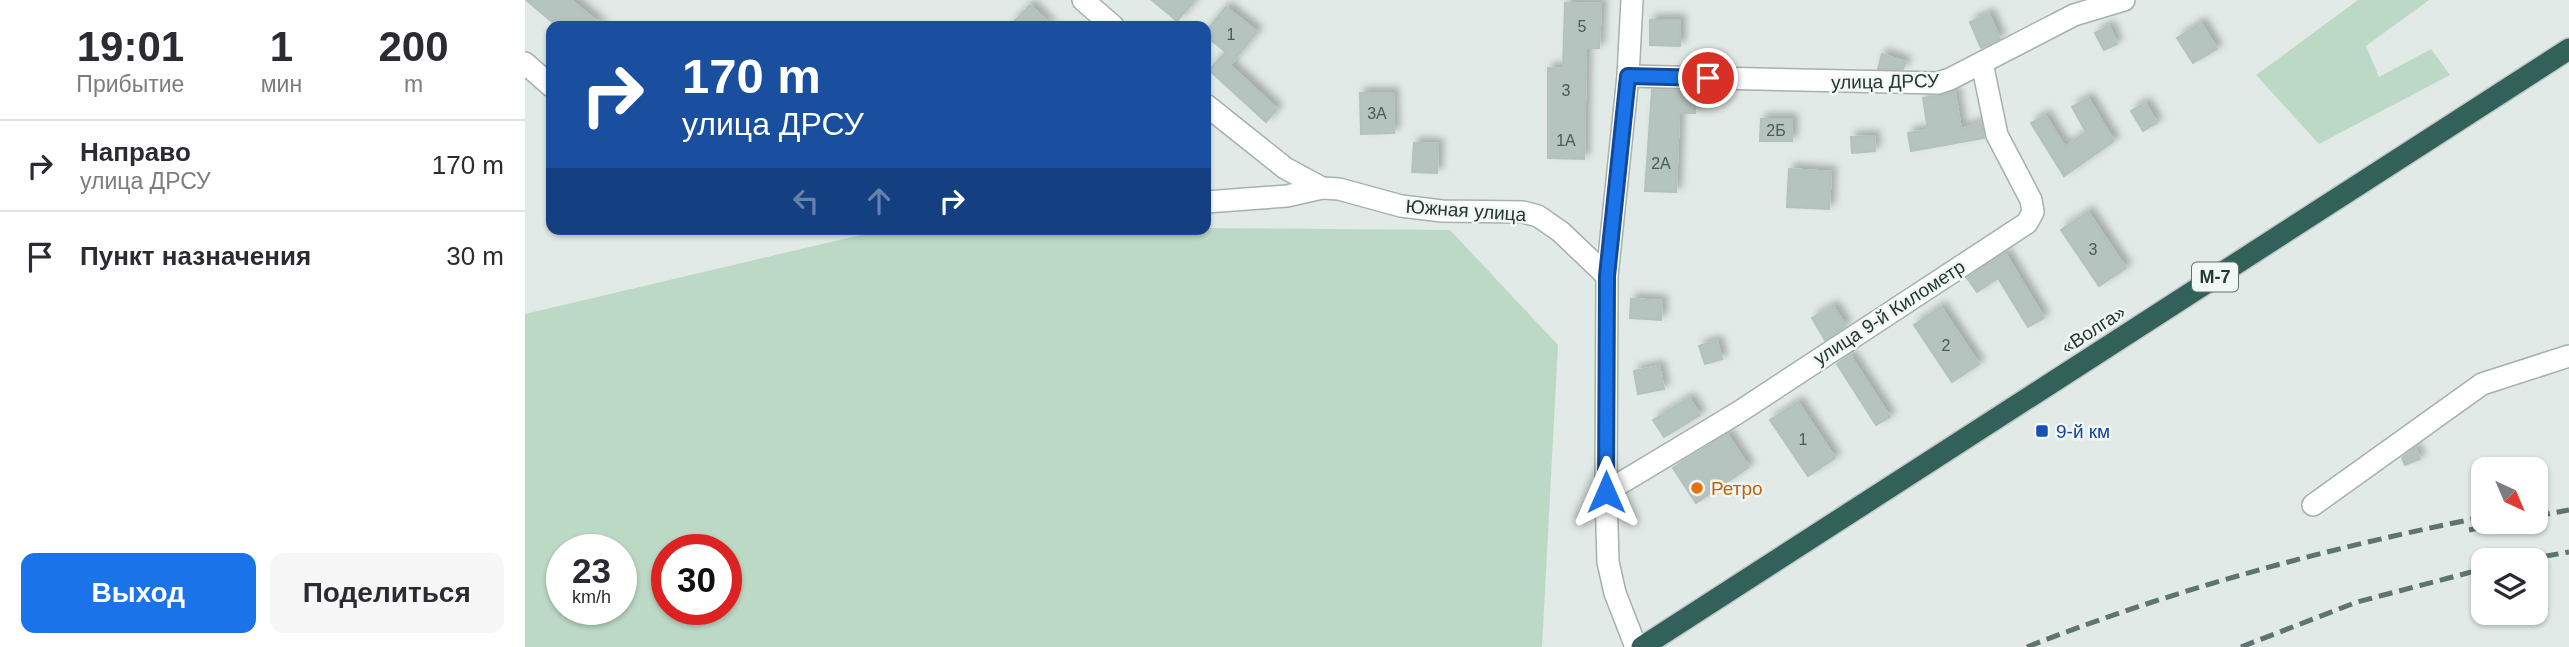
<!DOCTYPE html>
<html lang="ru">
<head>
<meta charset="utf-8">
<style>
  :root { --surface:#fff; --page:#f7f7f7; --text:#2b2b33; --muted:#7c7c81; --line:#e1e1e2; --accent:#1a73e8 }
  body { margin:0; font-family:Helvetica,sans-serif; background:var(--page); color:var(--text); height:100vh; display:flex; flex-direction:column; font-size:26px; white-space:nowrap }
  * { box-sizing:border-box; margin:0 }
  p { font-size:23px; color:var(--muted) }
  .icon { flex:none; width:38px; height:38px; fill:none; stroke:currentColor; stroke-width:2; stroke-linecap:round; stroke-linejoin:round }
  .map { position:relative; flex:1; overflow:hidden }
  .drawer { display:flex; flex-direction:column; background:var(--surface); width:525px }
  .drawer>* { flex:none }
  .banner { position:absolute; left:21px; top:21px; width:665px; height:214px; border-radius:14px; box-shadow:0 2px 5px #0004; background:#1a4fa0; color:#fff; overflow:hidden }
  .needle { width:46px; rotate:136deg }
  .buttons { position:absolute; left:1946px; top:457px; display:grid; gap:14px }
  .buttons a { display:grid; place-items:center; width:77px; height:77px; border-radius:14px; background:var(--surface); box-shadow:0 2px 5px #0004; font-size:35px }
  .speed { position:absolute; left:21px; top:534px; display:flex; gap:14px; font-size:35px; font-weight:700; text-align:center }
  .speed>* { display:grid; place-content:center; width:91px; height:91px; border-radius:50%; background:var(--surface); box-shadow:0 2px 5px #0004; line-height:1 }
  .speed small { font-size:18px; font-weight:400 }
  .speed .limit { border:10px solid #d22; background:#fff; color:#111 }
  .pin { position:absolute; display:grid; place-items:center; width:60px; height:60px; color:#fff; margin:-30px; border:4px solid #fff; border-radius:50%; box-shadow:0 2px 7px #0007 }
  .me { position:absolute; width:77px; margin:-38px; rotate:0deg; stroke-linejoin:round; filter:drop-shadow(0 0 5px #0008) }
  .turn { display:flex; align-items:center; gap:24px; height:147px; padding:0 21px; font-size:32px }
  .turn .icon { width:91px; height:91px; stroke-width:2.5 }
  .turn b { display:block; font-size:49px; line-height:60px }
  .lanes { display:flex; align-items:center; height:66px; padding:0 21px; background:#0003; justify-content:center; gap:35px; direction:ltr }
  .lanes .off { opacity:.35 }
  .eta { display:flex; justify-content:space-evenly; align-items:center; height:119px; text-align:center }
  .eta b { font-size:42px; font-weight:800; line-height:49px }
  .action { display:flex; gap:14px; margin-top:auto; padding:14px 21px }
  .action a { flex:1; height:80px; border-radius:14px; background:var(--accent); color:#fff; font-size:28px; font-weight:800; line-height:80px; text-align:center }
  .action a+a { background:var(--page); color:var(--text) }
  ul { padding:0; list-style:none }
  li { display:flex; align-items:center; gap:21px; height:91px; padding:0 21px; border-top:2px solid var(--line) }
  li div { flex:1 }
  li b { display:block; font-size:26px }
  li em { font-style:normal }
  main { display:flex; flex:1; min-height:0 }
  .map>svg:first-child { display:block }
  .green { fill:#bcd9c5; fill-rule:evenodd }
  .building { fill:#b6c4bf; stroke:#b4c2bd; stroke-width:2; filter:url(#shadow) }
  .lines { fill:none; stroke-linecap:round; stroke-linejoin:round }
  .minor-casing { stroke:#a4b1ad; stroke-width:24 }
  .highway-casing { stroke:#c1c7c6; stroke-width:24 }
  .minor { stroke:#fff; stroke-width:21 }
  .highway { stroke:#326159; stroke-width:21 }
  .rail { stroke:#5d746f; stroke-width:5; stroke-dasharray:14 7; stroke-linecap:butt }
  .route-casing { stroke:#114b97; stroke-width:18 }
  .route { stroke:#1a73e8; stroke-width:12 }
  .transit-dot { fill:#1a4fb4; stroke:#f1f7f4; stroke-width:2.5 }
  .food-dot { fill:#e8710a; stroke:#f1f7f4; stroke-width:2.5 }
  .labels { text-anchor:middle; stroke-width:5; stroke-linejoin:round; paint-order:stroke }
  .number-label { font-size:16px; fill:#485b56 }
  .shield { fill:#f1f7f4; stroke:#61716d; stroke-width:2 }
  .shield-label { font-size:18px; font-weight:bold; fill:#233833 }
  .street-label { font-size:19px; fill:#233833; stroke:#f1f7f4 }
  .transit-label { font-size:19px; fill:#164399; stroke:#f1f7f4; text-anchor:start }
  .food-label { font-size:19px; fill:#c56008; stroke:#f1f7f4; text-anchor:start }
</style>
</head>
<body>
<main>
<section class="drawer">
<div class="eta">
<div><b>19:01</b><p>Прибытие</p></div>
<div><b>1</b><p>мин</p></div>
<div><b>200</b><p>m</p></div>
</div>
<ul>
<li><svg class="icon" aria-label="right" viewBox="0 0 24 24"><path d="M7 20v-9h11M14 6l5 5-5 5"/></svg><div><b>Направо</b><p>улица ДРСУ</p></div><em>170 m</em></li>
<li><svg class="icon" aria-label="arrive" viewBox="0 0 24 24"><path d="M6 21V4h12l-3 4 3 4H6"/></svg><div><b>Пункт назначения</b></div><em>30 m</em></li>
</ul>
<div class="action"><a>Выход</a><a>Поделиться</a></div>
</section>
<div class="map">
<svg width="2044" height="647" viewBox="0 0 2044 647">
  <defs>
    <filter id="shadow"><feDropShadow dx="5" dy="-5" stdDeviation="3.5" flood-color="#0004"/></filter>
  </defs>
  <rect width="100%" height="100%" fill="#e1eae6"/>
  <g class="green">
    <polygon points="1833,0 1904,0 1841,46 1854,77 1906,49 1925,75 1794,144 1731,75"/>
    <path d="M 681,228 L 925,230 L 1033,345 L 1017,647 L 0,647 L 0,314 L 361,229 ZM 37,550 L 96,550 L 96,609 L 37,609 ZM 142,550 L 201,550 L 201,609 L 142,609 Z"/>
  </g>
  <g class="building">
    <polygon points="1,0 46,0 77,26 32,26"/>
    <polygon points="627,0 670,0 652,21"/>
    <polygon points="1040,3 1076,4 1074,48 1061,48 1059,159 1023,158 1023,68 1038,69"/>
    <polygon points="505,5 526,26 485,26"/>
    <polygon points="701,7 732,32 705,65 752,109 741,122 684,70 701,52 681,36 681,31"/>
    <polygon points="1464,14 1475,39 1456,48 1445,22"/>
    <polygon points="1125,20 1155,20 1155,46 1125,45"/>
    <polygon points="1676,23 1692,49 1668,63 1652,38"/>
    <polygon points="1584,26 1592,44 1579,50 1570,33"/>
    <polygon points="1357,54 1381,62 1378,69 1353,69"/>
    <polygon points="1171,58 1194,59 1194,65 1171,64"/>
    <polygon points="1127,90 1171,91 1170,113 1154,113 1151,192 1120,191"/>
    <polygon points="835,93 868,93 869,133 836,134"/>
    <polygon points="1430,93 1436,129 1456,123 1459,138 1386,151 1383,133 1403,130 1398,98"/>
    <polygon points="1563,98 1589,141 1539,176 1506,123 1520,115 1540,147 1561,132 1547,107"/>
    <polygon points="1620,103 1632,123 1618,131 1606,111"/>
    <polygon points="1236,119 1267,119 1267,141 1235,141"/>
    <polygon points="1349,136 1350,151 1327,153 1326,137"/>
    <polygon points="889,143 913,144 912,173 887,172"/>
    <polygon points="1264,169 1306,172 1304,209 1262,207"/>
    <polygon points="1563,212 1601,268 1574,286 1536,230"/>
    <polygon points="1480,253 1519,318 1503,327 1473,278 1452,292 1442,278"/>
    <polygon points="1106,299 1137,301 1136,320 1105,318"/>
    <polygon points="1308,306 1321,326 1300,340 1287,318"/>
    <polygon points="1416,307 1454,364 1427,382 1389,325"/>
    <polygon points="1192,341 1197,359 1180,364 1174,346"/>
    <polygon points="1325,355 1365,417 1351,425 1312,364"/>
    <polygon points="1134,366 1139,389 1113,394 1109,371"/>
    <polygon points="1164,398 1175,415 1139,437 1128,420"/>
    <polygon points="1273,402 1310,458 1283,476 1245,420"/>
    <polygon points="1202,434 1224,467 1171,503 1148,468"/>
    <polygon points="1890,448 1895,459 1880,465 1877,458"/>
  </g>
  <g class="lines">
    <g class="minor-casing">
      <g id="minor">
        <polyline points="558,0 588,26"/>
        <polyline points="1107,0 1103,76 1082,276 1081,492 1083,562 1090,593 1111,647"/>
        <polyline points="0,63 26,86"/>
        <polyline points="1103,76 1413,83 1425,79 1549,15 1599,0"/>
        <polyline points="681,105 760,168 797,188 814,189 876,206 917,211 998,212 1013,216 1036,232 1082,276"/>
        <polyline points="681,202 762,196 797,188"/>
        <polyline points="1081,492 1214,412 1502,223 1508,212 1506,200 1472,135 1457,63"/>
        <polyline points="1788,505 1957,384 2044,356"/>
      </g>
    </g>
    <g class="highway-casing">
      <polyline id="highway" points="1117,647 2044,49"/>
    </g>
    <use href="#minor" class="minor"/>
    <use href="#highway" class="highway"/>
    <g class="rail">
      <polyline points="2011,516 2044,510"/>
      <polyline points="1944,530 1985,522"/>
      <polyline points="1999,560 2044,552"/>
      <path d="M 1502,647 C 1649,589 1803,548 1958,517"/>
      <polyline points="1716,647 1832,602 1958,569"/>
    </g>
  </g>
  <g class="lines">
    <g class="route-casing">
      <polyline id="route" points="1081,492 1082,276 1103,76 1183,78"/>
    </g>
    <use href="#route" class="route"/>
  </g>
  <rect class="transit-dot" x="1510" y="424" width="14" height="14" rx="3.5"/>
  <circle class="food-dot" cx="1172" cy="488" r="7"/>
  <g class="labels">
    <g class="number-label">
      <text x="1057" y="32">5</text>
      <text x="706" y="40">1</text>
      <text x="1041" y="96">3</text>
      <text x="852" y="119">3А</text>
      <text x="1251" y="136">2Б</text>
      <text x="1041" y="146">1А</text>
      <text x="1136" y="169">2А</text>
      <text x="1568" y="255">3</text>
      <text x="1421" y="351">2</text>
      <text x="1278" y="445">1</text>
    </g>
    <rect class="shield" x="1667" y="262.5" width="46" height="29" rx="5"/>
    <g class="shield-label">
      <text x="1690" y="283">М-7</text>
    </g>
    <g class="street-label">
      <text transform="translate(1360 81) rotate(-1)" y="7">улица ДРСУ</text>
      <text transform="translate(941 210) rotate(4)" y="7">Южная улица</text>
      <text transform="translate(1364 312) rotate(-33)" y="7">улица 9-й Километр</text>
      <text transform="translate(1568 329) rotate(-33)" y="7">«Волга»</text>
    </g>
    <g class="transit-label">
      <text x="1531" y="438">9-й км</text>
    </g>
    <g class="food-label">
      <text x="1186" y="495">Ретро</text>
    </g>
  </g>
</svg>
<div class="buttons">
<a><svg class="needle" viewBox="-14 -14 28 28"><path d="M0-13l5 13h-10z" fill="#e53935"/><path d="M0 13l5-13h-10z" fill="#7c7c81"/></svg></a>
<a><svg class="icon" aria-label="layers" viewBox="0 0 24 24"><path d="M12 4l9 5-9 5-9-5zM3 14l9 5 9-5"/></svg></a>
</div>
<div class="speed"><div>23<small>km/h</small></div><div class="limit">30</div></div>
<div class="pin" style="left:1183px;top:78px;background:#d93025"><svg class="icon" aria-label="arrive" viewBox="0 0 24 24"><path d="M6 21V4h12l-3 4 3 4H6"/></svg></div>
<svg class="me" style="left:1081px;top:492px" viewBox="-20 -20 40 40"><path d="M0-17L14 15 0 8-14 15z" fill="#1a73e8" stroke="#fff" stroke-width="4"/></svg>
<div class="banner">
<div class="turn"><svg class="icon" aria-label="right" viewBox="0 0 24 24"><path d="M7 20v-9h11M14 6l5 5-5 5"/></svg><div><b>170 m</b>улица ДРСУ</div></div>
<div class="lanes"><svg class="icon off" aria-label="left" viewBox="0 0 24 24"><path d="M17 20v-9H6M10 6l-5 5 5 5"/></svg><svg class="icon off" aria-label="ahead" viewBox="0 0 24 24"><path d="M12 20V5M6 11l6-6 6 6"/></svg><svg class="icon" aria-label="right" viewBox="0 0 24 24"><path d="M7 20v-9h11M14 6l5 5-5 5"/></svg></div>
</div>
</div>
</main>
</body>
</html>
